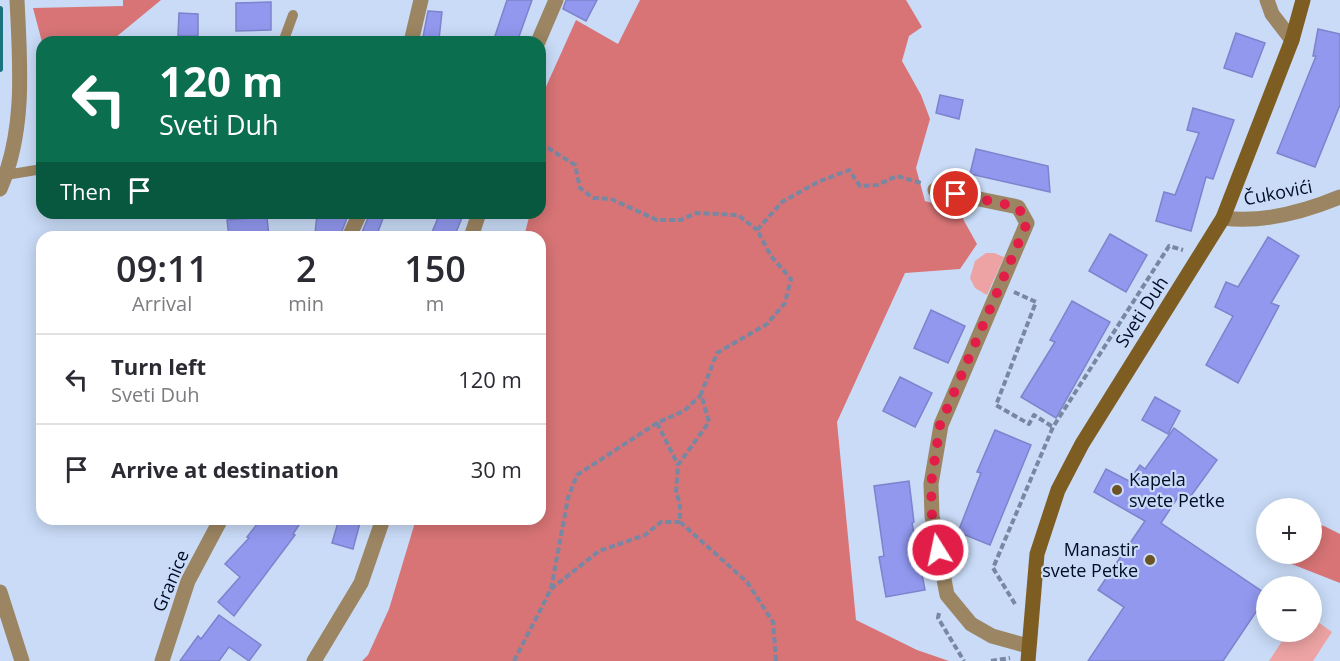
<!DOCTYPE html>
<html lang="en">
<head>
<meta charset="utf-8">
<style>
  :root { --surface:#fff; --page:#f2f2f3; --text:#2b2b33; --muted:#7c7c81; --line:#e1e1e2 }
  body { margin:0; font-family:"Open Sans",sans-serif; background:var(--page); color:var(--text); height:100vh; display:flex; flex-direction:column; font-size:22px; white-space:nowrap }
  * { box-sizing:border-box; margin:0 }
  p { font-size:20px; color:var(--muted) }
  .icon { flex:none; width:33px; height:33px; fill:none; stroke:currentColor; stroke-width:2; stroke-linecap:round; stroke-linejoin:round }
  .map { position:relative; flex:1; overflow:hidden }
  .panel { position:absolute; left:36px; top:231px; width:510px; height:294px; display:flex; flex-direction:column; background:var(--surface); border-radius:18px; box-shadow:0 3px 15px #0003 }
  .panel>* { flex:none }
  .top-card { position:absolute; left:36px; top:36px; width:510px; height:183px; border-radius:18px; box-shadow:0 3px 15px #0003; background:#0b6e4f; color:#fff; overflow:hidden }
  .tools { position:absolute; left:1256px; top:498px; display:grid; gap:12px }
  .tools a { display:grid; place-items:center; width:66px; height:66px; border-radius:50%; background:var(--surface); box-shadow:0 3px 15px #0003; font-size:30px }
  .pin { position:absolute; display:grid; place-items:center; width:51px; height:51px; color:#fff; margin:-26px; border:3px solid #fff; border-radius:50%; box-shadow:0 2px 6px #0007 }
  .me { position:absolute; width:66px; margin:-33px; rotate:350deg; stroke-linejoin:round; filter:drop-shadow(0 0 4px #0008) }
  .turn { display:flex; align-items:center; gap:21px; height:126px; padding:0 24px; font-size:27px }
  .turn .icon { width:78px; height:78px; stroke-width:2.5 }
  .turn b { display:block; font-size:42px; line-height:51px }
  .then { display:flex; align-items:center; height:57px; padding:0 24px; background:#0003; gap:12px; font-size:22px }
  .eta { display:flex; justify-content:space-evenly; align-items:center; height:102px; text-align:center }
  .eta b { font-size:36px; font-weight:600; line-height:42px }
  ul { padding:0; list-style:none }
  li { display:flex; align-items:center; gap:18px; height:90px; padding:0 24px; border-top:2px solid var(--line) }
  li div { flex:1 }
  li b { display:block; font-size:22px }
  li em { font-style:normal }
  .map>svg:first-child { display:block }
  .green { fill:#eda3a3 }
  .forest { fill:#d87476 }
  .lines { fill:none; stroke-linecap:round; stroke-linejoin:round }
  .stream { stroke:#1b737e; stroke-width:6 }
  .building { fill:#9198ee; stroke:#7d83cc; stroke-width:1.5 }
  .path { stroke:#7887a2; stroke-width:4; stroke-dasharray:6 3; stroke-linecap:butt }
  .service { stroke:#9b8562; stroke-width:10 }
  .minor { stroke:#9b8562; stroke-width:15 }
  .secondary { stroke:#7d5d22; stroke-width:15 }
  .route { stroke:#e11d48; stroke-width:10; stroke-dasharray:0 18 }
  .poi-dot { fill:#6c5224; stroke:#c9dbf7; stroke-width:2 }
  .labels { text-anchor:middle; stroke-width:4.5; stroke-linejoin:round; paint-order:stroke }
  .street-label { font-size:18px; fill:#010c24; stroke:#c9dbf7 }
  .poi-label { font-size:18px; fill:#010c24; stroke:#c9dbf7; text-anchor:start }
</style>
</head>
<body>
<div class="map">
<svg width="1340" height="661" viewBox="0 0 1340 661">
  <rect width="100%" height="100%" fill="#c9dbf7"/>
  <g class="green">
    <polygon points="986,253 994,253 1004,257 987,295 975,288 970,278 975,261"/>
    <polygon points="1311,617 1332,632 1313,661 1269,661 1288,632 1311,632"/>
  </g>
  <g class="forest">
    <polygon points="123,0 161,0 110,42 42,42 33,8 123,6"/>
    <polygon points="640,0 906,0 922,27 909,36 902,61 921,95 930,119 916,168 925,201 958,210 977,244 960,269 905,273 837,422 856,620 917,650 949,661 362,661 368,655 389,609 416,519 540,519 540,237 524,237 530,213 540,213 540,168 543,153 540,151 540,100 576,20 618,44"/>
    <polygon points="1311,523 1324,526 1340,534 1340,583 1266,554 1311,554"/>
  </g>
  <g class="lines">
    <polyline class="stream" points="0,9 0,69"/>
  </g>
  <g class="building">
    <polygon points="507,0 532,0 517,42 493,42"/>
    <polygon points="566,0 597,0 586,21 563,9"/>
    <polygon points="271,2 271,30 236,31 236,3"/>
    <polygon points="428,11 442,12 439,39 423,37"/>
    <polygon points="179,13 198,14 198,36 178,36"/>
    <polygon points="1318,29 1340,34 1340,105 1315,167 1277,153 1316,56 1313,56"/>
    <polygon points="1236,33 1265,43 1252,77 1224,68"/>
    <polygon points="940,95 963,100 959,119 936,113"/>
    <polygon points="1193,108 1234,120 1213,179 1206,177 1191,231 1156,221 1164,192 1175,195 1199,133 1187,130"/>
    <polygon points="976,149 1048,166 1050,192 970,174"/>
    <polygon points="349,213 340,236 315,234 317,214"/>
    <polygon points="370,213 385,213 376,237 360,237"/>
    <polygon points="440,213 464,213 454,237 430,237"/>
    <polygon points="267,217 269,237 229,237 227,220"/>
    <polygon points="1110,234 1147,255 1126,292 1089,271"/>
    <polygon points="1268,237 1299,256 1271,303 1279,306 1238,383 1206,365 1233,316 1215,307 1226,282 1238,287"/>
    <polygon points="1072,301 1110,322 1056,418 1021,397 1055,342 1050,340"/>
    <polygon points="931,310 965,326 948,363 914,348"/>
    <polygon points="900,377 932,393 915,427 883,411"/>
    <polygon points="1155,397 1180,411 1168,434 1142,420"/>
    <polygon points="1174,428 1217,460 1188,500 1180,494 1161,523 1266,594 1266,597 1223,661 1088,661 1124,607 1098,590 1145,521 1094,492 1106,469 1129,481 1140,465 1145,469"/>
    <polygon points="995,430 1031,445 990,545 958,532 981,473 977,472"/>
    <polygon points="909,481 914,522 912,523 925,590 886,597 879,557 884,556 874,486"/>
    <polygon points="261,519 303,519 293,534 295,535 234,616 218,602 240,577 225,564 249,538 247,537"/>
    <polygon points="339,519 361,519 353,549 332,543"/>
    <polygon points="219,615 261,645 249,661 229,647 219,661 180,661 198,636 201,639"/>
  </g>
  <g class="lines">
    <g class="path">
      <polyline points="540,143 575,165 580,188 593,198 611,199 657,220 681,220 696,213 738,215 757,230"/>
      <polyline points="1014,292 1036,302 996,405 1029,424 1034,415 1053,427"/>
      <polyline points="657,423 678,465"/>
      <polyline points="551,589 599,551 645,535 661,522 680,522"/>
      <polyline points="1015,604 993,568 1053,427 1169,246 1183,250"/>
      <polyline points="939,613 938,618 964,661"/>
      <polyline points="514,661 551,589 568,498 577,475 657,423 684,411 701,395"/>
      <polyline points="776,661 773,622 747,582 680,522 680,503 676,493 678,465 709,422 701,394 717,353 767,324 785,303 791,279 771,256 757,230 782,202 818,182 849,170 860,186 877,185 897,176 921,183"/>
      <polyline points="991,661 1010,658"/>
    </g>
    <g class="service">
      <polyline points="283,42 293,15"/>
      <polyline points="6,175 42,169"/>
    </g>
    <g class="minor">
      <polyline points="1267,0 1272,14 1292,40"/>
      <polyline points="411,42 421,0"/>
      <polyline points="538,42 556,0"/>
      <path d="M 0,189 C 26,130 20,63 17,0"/>
      <polyline points="935,190 1018,207 1027,223 941,425 931,484 932,516 947,595 971,624 992,636 1028,646"/>
      <path d="M 1223,218 C 1262,223 1304,212 1340,197"/>
      <polyline points="349,237 360,213"/>
      <polyline points="471,237 479,213"/>
      <polyline points="0,592 22,661"/>
      <polyline points="162,661 188,581 221,519"/>
      <polyline points="314,661 361,583 383,519"/>
    </g>
    <polyline class="secondary" points="1028,661 1037,554 1058,490 1082,444 1223,218 1292,40 1303,0"/>
  </g>
  <g class="lines">
    <polyline class="route" points="938,550 932,516 931,484 940,425 1027,223 1018,207 956,194"/>
  </g>
  <g class="poi-dot">
    <circle cx="1117" cy="490" r="6"/>
    <circle cx="1150" cy="560" r="6"/>
  </g>
  <g class="labels">
    <g class="street-label">
      <text transform="translate(1278 193) rotate(-11)" y="6">Čukovići</text>
      <text transform="translate(1142 312) rotate(-57)" y="6">Sveti Duh</text>
      <text transform="translate(171 581) rotate(-67)" y="6">Granice</text>
    </g>
    <g class="poi-label">
      <text x="1129" y="486">Kapela<tspan x="1129" dy="21">svete Petke</tspan></text>
      <text x="1138" y="556" text-anchor="end">Manastir<tspan x="1138" dy="21">svete Petke</tspan></text>
    </g>
  </g>
</svg>
<div class="tools">
<a>+</a>
<a>−</a>
</div>
<div class="pin" style="left:956px;top:194px;background:#d93025"><svg class="icon" aria-label="arrive" viewBox="0 0 24 24"><path d="M6 21V4h12l-3 4 3 4H6"/></svg></div>
<svg class="me" style="left:938px;top:550px" viewBox="-20 -20 40 40"><circle r="17" fill="#e11d48" stroke="#fff" stroke-width="3"/><path d="M0-11L8 9 0 5-8 9z" fill="#fff"/></svg>
<div class="top-card">
<div class="turn"><svg class="icon" aria-label="left" viewBox="0 0 24 24"><path d="M17 20v-9H6M10 6l-5 5 5 5"/></svg><div><b>120 m</b>Sveti Duh</div></div>
<div class="then">Then<svg class="icon" aria-label="arrive" viewBox="0 0 24 24"><path d="M6 21V4h12l-3 4 3 4H6"/></svg></div>
</div>
<section class="panel">
<div class="eta">
<div><b>09:11</b><p>Arrival</p></div>
<div><b>2</b><p>min</p></div>
<div><b>150</b><p>m</p></div>
</div>
<ul>
<li><svg class="icon" aria-label="left" viewBox="0 0 24 24"><path d="M17 20v-9H6M10 6l-5 5 5 5"/></svg><div><b>Turn left</b><p>Sveti Duh</p></div><em>120 m</em></li>
<li><svg class="icon" aria-label="arrive" viewBox="0 0 24 24"><path d="M6 21V4h12l-3 4 3 4H6"/></svg><div><b>Arrive at destination</b></div><em>30 m</em></li>
</ul>
</section>
</div>
</body>
</html>
